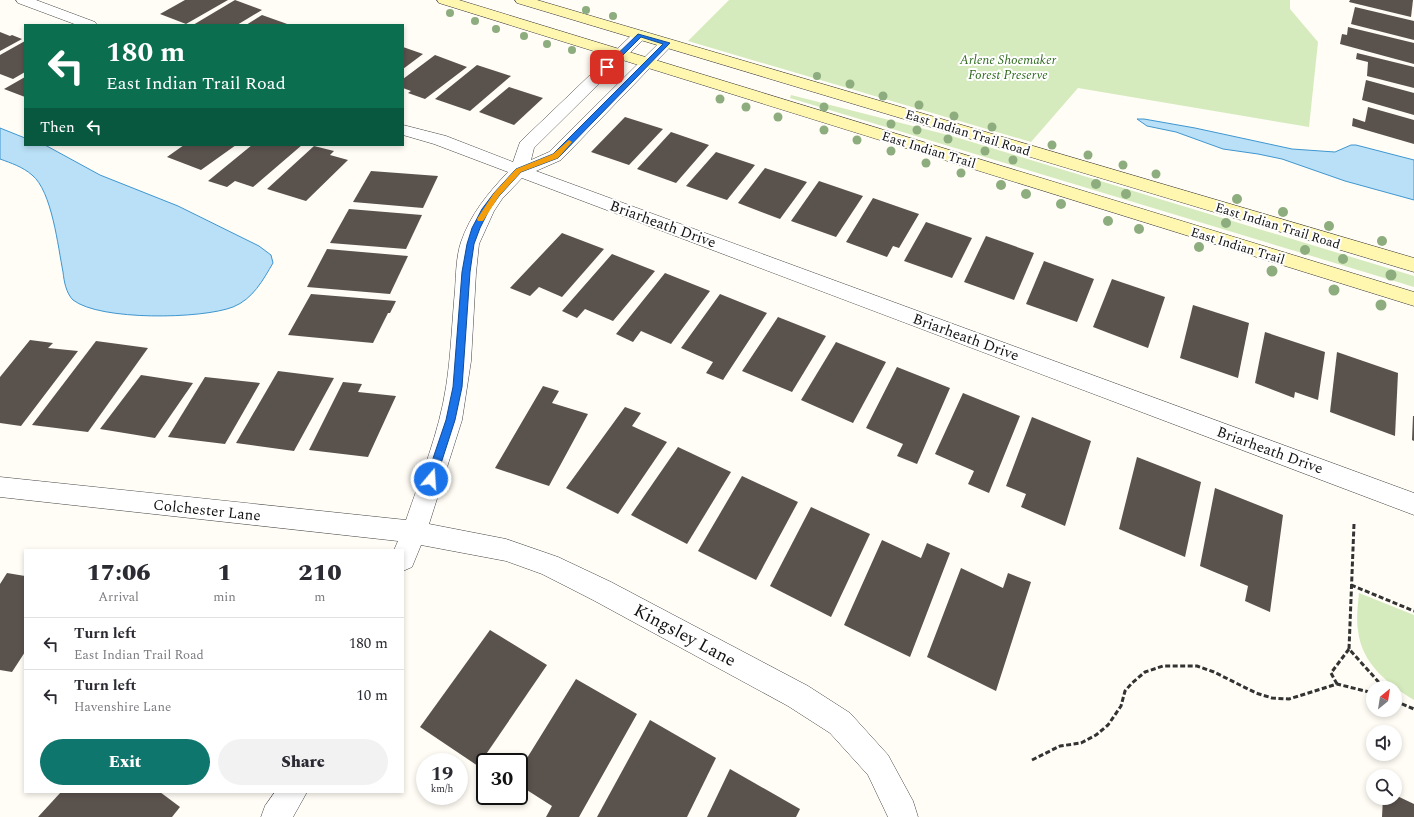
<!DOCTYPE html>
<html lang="en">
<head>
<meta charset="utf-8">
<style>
  :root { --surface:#fff; --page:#f2f2f3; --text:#2b2b33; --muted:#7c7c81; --line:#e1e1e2; --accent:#0f766e }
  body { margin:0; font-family:Spectral,serif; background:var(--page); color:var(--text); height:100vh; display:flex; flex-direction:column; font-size:15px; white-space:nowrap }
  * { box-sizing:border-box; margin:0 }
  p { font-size:13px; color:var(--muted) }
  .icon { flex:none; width:22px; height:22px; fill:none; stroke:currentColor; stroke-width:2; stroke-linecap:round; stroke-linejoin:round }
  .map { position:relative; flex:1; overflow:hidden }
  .details { position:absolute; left:24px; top:549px; width:380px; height:244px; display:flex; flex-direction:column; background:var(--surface); border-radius:0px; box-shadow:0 2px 6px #0003 }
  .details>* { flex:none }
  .guide { position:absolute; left:24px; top:24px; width:380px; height:122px; border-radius:0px; box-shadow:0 2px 6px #0003; background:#0b6e4f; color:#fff; overflow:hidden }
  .needle { width:26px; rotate:30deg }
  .controls { position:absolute; left:1366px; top:681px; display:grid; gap:8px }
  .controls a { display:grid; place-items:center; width:36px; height:36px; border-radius:50%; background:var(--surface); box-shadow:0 2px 6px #0003; font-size:20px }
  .speed { position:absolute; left:416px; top:753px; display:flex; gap:8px; font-size:20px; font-weight:700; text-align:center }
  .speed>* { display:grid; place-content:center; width:52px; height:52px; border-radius:50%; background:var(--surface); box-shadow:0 2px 6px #0003; line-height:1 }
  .speed small { font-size:10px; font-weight:400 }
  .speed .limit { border:2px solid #111; border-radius:6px; background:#fff; color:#111 }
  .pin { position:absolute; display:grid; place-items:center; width:34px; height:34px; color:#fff; margin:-17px; border-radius:8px; box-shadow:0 2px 6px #0006 }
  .me { position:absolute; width:44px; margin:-22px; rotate:18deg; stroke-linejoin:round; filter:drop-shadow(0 0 3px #0008) }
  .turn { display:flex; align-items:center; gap:14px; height:84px; padding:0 16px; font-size:18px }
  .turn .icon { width:52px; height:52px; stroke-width:2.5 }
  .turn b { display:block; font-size:28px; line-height:34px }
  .then { display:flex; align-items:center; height:38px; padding:0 16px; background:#0003; gap:8px; font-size:15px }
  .eta { display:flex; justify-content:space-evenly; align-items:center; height:68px; text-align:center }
  .eta b { font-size:24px; font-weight:800; line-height:28px }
  .action { display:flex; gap:8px; margin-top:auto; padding:8px 16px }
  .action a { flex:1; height:46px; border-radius:24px; background:var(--accent); color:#fff; font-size:16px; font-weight:800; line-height:46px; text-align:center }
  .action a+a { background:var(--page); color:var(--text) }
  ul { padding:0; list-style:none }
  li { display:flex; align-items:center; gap:12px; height:52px; padding:0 16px; border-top:1px solid var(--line) }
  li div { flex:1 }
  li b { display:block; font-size:15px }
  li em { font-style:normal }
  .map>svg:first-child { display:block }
  .green { fill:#d5ebbd }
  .water { fill:#b9e0f7; stroke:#3f96cf }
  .building { fill:#5a524d }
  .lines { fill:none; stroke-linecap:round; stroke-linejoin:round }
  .street-casing { stroke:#444; stroke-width:1 }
  .secondary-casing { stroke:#333; stroke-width:1 }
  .path { stroke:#333; stroke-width:3; stroke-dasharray:5 2.5; stroke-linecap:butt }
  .street { fill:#fff; fill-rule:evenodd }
  .secondary { fill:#fff6b0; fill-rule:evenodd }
  .tree { fill:#8dad7f }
  .route { fill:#1a73e8; stroke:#114b97 }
  .slow { fill:#f59e0b }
  .labels { text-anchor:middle; stroke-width:4; stroke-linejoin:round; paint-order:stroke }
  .far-park-label { font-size:13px; font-style:italic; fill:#2f6b1f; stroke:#fff }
  .far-street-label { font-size:13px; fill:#111; stroke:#fff }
  .street-label { font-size:15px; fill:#111; stroke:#fff }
  .near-street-label { font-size:18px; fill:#111; stroke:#fff }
</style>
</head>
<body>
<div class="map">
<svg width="1414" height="817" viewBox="0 0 1414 817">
  <rect width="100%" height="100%" fill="#fffdf5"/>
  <g class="green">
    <polygon points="729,0 1290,0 1290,9 1318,42 1309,127 1078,88 1031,142 688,41"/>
    <polygon points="791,95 952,136 1414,276 1414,287 790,98"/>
    <path d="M 1359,593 L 1414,615 L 1414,700 C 1388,684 1361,663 1358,630 C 1356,618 1358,605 1359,593 Z"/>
  </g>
  <g class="water">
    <polygon points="1137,119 1144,119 1195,128 1292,149 1335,152 1351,145 1356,145 1414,160 1414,200 1345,181 1282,159 1258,154 1223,149 1176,132 1147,126"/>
    <path d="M 0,128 L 25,138 L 25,145 L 45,145 L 100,175 L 178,206 L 259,246 L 271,255 L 273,263 C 263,280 253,299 233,307 C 202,319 100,321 73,300 C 66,293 64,281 63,272 C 58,247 52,191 32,175 C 23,167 11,163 0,159 Z"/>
  </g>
  <g class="building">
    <polygon points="185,0 228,0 186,24 160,14"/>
    <polygon points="235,0 262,10 237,25 193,25"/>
    <polygon points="1350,0 1413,0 1411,17 1349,2"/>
    <polygon points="1355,7 1414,21 1414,40 1351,24"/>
    <polygon points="262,15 290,25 246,25"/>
    <polygon points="1348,27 1414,43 1414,64 1340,44 1342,34 1347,35"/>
    <polygon points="0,32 10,36 12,35 22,39 0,51"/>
    <polygon points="25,41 25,72 13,79 0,74 0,55"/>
    <polygon points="403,47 423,54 403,69"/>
    <polygon points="1357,53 1414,67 1414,88 1367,76 1368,62 1356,59"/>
    <polygon points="435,55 467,67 425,99 408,93 411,91 403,88 403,79"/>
    <polygon points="477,65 511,76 470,111 435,99"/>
    <polygon points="25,77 25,97 4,89"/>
    <polygon points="1366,80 1414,93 1414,115 1362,100"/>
    <polygon points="509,87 543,98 514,125 479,112"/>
    <polygon points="1368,107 1414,120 1414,144 1352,126 1353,118 1365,122"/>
    <polygon points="625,117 663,129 629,165 591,152"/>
    <polygon points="671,132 709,145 676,183 637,169"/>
    <polygon points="184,145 236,145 201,170 167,157"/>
    <polygon points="252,145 302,145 253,187 235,181 227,187 208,181"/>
    <polygon points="314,146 334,151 330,155 348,160 306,201 267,189"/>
    <polygon points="716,152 755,165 727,200 686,186"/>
    <polygon points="765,168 807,182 780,219 738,203"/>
    <polygon points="371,171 438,176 423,208 353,202"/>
    <polygon points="819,181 863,196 836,237 791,221"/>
    <polygon points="873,198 919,214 899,248 893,246 887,257 846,242"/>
    <polygon points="349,209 422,215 406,249 330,243"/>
    <polygon points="926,222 972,238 952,278 904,261"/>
    <polygon points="562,233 604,249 562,297 539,287 530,296 510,288"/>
    <polygon points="986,236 1034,253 1014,300 964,282"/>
    <polygon points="327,249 408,256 390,294 307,287"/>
    <polygon points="612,254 655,271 613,321 585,309 577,318 562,311"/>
    <polygon points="1044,261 1094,279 1077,322 1026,304"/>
    <polygon points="665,273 710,291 671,344 641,331 633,342 616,334"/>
    <polygon points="1112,279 1165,297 1148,348 1093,327"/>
    <polygon points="311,294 396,301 390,313 388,313 373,343 288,335"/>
    <polygon points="720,294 767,313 723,380 706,373 713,362 681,348"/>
    <polygon points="1193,305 1249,323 1238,378 1180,358"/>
    <polygon points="778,317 826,336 792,392 742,371"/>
    <polygon points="1265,332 1325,352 1318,400 1295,392 1294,398 1255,383"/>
    <polygon points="30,340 53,343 48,348 78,351 21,426 0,423 0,377"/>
    <polygon points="96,341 148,348 88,432 32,425"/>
    <polygon points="836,342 886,362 853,423 801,400"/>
    <polygon points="1337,352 1398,373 1395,436 1330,412"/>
    <polygon points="897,367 950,388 917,464 897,456 903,444 866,428"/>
    <polygon points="278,371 334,378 294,451 236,443"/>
    <polygon points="141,375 193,383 155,438 100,429"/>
    <polygon points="205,377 260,383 225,444 168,437"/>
    <polygon points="343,382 362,384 358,392 396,396 368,457 309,450"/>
    <polygon points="543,386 559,391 552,403 588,414 549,486 495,468"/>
    <polygon points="963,393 1020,416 989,493 968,484 974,471 935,454"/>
    <polygon points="625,407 641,413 632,426 667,442 618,514 566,488"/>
    <polygon points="1413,416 1414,416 1414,441 1412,440"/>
    <polygon points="1032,417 1091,441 1065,526 1021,507 1026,494 1006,486"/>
    <polygon points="678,447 731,472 687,544 631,515"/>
    <polygon points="1137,457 1201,482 1185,557 1119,529"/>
    <polygon points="742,476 798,502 756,580 698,551"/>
    <polygon points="1215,488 1283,515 1270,612 1245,601 1248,586 1200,566"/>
    <polygon points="811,507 870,534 831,617 770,586"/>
    <polygon points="882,540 921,558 927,543 950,553 910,657 844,625"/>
    <polygon points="961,568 1003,588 1008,573 1031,582 996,691 927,657"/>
    <polygon points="7,573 25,576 25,652 12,672 0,670 0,584"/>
    <polygon points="490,630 547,665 478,766 420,727"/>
    <polygon points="576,679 637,714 579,817 546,817 552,806 519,785 519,771"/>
    <polygon points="650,720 716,758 687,817 597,817"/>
    <polygon points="730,769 800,809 796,817 707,817"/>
    <polygon points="61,792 160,792 180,807 172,817 38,817"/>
    <polygon points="1395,795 1414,804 1414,817 1382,817 1383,798 1395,798"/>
  </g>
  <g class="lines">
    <g class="street-casing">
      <g id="street">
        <polygon points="16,0 36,0 95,22 97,25 77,25 18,3"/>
        <path d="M 640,31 L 645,32 L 647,35 L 645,38 L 534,148 L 531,160 L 549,152 L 662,40 L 667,39 L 672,40 L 674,43 L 561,160 L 536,171 L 1414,493 L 1414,515 L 522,178 L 502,199 L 494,211 L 479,244 L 476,273 L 471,361 L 462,420 L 429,524 L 506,539 L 558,557 L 611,582 L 808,686 L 850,713 L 888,755 L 913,801 L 918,817 L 888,817 L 868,775 L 830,733 L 788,706 L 593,600 L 542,574 L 506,561 L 421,545 L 412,567 L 403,571 L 403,550 L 394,550 L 398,541 L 0,497 L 0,477 L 406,520 C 421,476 439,433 446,387 C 451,355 452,322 455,290 C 456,275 456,257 461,242 C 470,215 488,193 508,172 L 434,144 L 403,135 L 403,125 L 446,136 L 513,162 L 520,142 L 635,32 Z"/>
        <polygon points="275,792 307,792 293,817 261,817 265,806"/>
      </g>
    </g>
    <g class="secondary-casing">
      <g id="secondary">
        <polygon points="437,0 459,0 1414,292 1414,306 439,3"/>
        <polygon points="515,0 537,0 1414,258 1414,272 517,3"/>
      </g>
    </g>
    <g class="path">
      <polyline points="1354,524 1349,649 1384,688"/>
      <polyline points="1351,585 1414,611"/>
      <polyline points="1337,684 1331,673 1349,649"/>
      <polyline points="1395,701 1414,709"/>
      <polyline points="1032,760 1060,746 1081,743 1096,735 1108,725 1121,706 1125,691 1132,683 1145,672 1163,666 1197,666 1214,672 1256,693 1272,698 1289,699 1337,684 1373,693"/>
    </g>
    <use href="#street" class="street"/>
    <use href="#secondary" class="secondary"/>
  </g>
  <g class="tree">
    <circle cx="586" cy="10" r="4"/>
    <circle cx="450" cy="13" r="4"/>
    <circle cx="613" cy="16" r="4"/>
    <circle cx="475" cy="21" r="4"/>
    <circle cx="496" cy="29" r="4"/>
    <circle cx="524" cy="36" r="4"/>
    <circle cx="547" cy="44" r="4"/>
    <circle cx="572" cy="50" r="4"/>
    <circle cx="817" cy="76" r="4"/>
    <circle cx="850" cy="84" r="4.5"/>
    <circle cx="883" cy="96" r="4.5"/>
    <circle cx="720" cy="99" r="4.5"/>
    <circle cx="919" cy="105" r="4.5"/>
    <circle cx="746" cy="107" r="4.5"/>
    <circle cx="824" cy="107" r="4.5"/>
    <circle cx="954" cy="116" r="4.5"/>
    <circle cx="778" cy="117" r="4.5"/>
    <circle cx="891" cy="124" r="4.5"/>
    <circle cx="992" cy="127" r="4.5"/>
    <circle cx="824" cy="130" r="4.5"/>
    <circle cx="917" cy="130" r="4.5"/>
    <circle cx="948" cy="139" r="4.5"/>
    <circle cx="857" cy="140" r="4.5"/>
    <circle cx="1052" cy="145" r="4.5"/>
    <circle cx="891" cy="151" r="4.5"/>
    <circle cx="985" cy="151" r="4.5"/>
    <circle cx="1088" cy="155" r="4.5"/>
    <circle cx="1013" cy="160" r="4.5"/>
    <circle cx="926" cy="163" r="4.5"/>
    <circle cx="1123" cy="165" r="4.5"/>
    <circle cx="961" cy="173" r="4.5"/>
    <circle cx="1156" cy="174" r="4.5"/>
    <circle cx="1096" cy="184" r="5"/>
    <circle cx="1001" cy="185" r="5"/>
    <circle cx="1026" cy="194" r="5"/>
    <circle cx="1126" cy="194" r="5"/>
    <circle cx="1237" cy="199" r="5"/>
    <circle cx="1061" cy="204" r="5"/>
    <circle cx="1283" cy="212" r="5"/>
    <circle cx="1108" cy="221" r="5"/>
    <circle cx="1226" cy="223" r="5"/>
    <circle cx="1329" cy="226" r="5"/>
    <circle cx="1139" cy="229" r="5"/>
    <circle cx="1382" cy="241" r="5"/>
    <circle cx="1199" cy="247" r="5"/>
    <circle cx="1305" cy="250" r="5"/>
    <circle cx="1343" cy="259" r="5"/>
    <circle cx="1272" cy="271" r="5.5"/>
    <circle cx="1391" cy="275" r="5.5"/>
    <circle cx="1334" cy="290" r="5.5"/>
    <circle cx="1381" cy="305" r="5.5"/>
  </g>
  <polygon class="route" points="638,34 670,43 558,158 521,172 499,196 489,210 480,228 474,244 470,272 462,387 455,420 436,479 435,482 431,483 428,482 426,479 446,420 453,387 462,272 467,244 472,228 482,209 494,193 516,169 553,154 663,44 641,37 609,69 605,69 605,66"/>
  <polygon class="slow" points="569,140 572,142 558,158 521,172 499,196 483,221 478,221 477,219 494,193 516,169 553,154"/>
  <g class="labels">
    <g class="far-park-label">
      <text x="1008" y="64">Arlene Shoemaker<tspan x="1008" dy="15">Forest Preserve</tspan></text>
    </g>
    <g class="far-street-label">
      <text transform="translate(968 132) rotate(17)" y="5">East Indian Trail Road</text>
      <text transform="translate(929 149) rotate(17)" y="5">East Indian Trail</text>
      <text transform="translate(1278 225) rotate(17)" y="5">East Indian Trail Road</text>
      <text transform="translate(1238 245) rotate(17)" y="5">East Indian Trail</text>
    </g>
    <g class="street-label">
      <text transform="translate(663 224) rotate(20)" y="5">Briarheath Drive</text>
      <text transform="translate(966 337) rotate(20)" y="5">Briarheath Drive</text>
      <text transform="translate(1270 450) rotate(20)" y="5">Briarheath Drive</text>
      <text transform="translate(207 510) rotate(6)" y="5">Colchester Lane</text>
    </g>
    <g class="near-street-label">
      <text transform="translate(685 635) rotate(28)" y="6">Kingsley Lane</text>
    </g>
  </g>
</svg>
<div class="controls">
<a><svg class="needle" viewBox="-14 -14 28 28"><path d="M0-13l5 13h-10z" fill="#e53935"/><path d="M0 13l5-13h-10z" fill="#7c7c81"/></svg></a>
<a><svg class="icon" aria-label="sound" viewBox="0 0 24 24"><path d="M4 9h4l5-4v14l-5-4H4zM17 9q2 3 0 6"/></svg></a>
<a><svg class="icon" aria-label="search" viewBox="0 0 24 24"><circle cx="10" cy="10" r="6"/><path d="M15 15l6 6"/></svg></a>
</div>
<div class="speed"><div>19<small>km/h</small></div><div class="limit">30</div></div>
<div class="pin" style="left:607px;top:67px;background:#d93025"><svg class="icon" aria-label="arrive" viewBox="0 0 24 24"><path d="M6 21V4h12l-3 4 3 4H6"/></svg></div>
<svg class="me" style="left:431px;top:479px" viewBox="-20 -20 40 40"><circle r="17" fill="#1a73e8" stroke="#fff" stroke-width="3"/><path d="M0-11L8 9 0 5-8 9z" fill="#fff"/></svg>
<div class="guide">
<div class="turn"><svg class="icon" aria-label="left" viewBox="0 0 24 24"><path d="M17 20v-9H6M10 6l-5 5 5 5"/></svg><div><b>180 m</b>East Indian Trail Road</div></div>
<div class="then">Then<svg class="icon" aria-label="left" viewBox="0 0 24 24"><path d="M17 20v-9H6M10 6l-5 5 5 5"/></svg></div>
</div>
<section class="details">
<div class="eta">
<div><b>17:06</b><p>Arrival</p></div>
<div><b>1</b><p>min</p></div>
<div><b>210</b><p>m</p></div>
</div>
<ul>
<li><svg class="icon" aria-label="left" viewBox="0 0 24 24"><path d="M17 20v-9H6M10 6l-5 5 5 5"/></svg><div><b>Turn left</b><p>East Indian Trail Road</p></div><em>180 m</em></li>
<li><svg class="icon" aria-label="left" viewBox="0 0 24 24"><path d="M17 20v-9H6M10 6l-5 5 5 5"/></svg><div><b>Turn left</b><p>Havenshire Lane</p></div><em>10 m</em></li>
</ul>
<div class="action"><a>Exit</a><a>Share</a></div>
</section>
</div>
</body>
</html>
